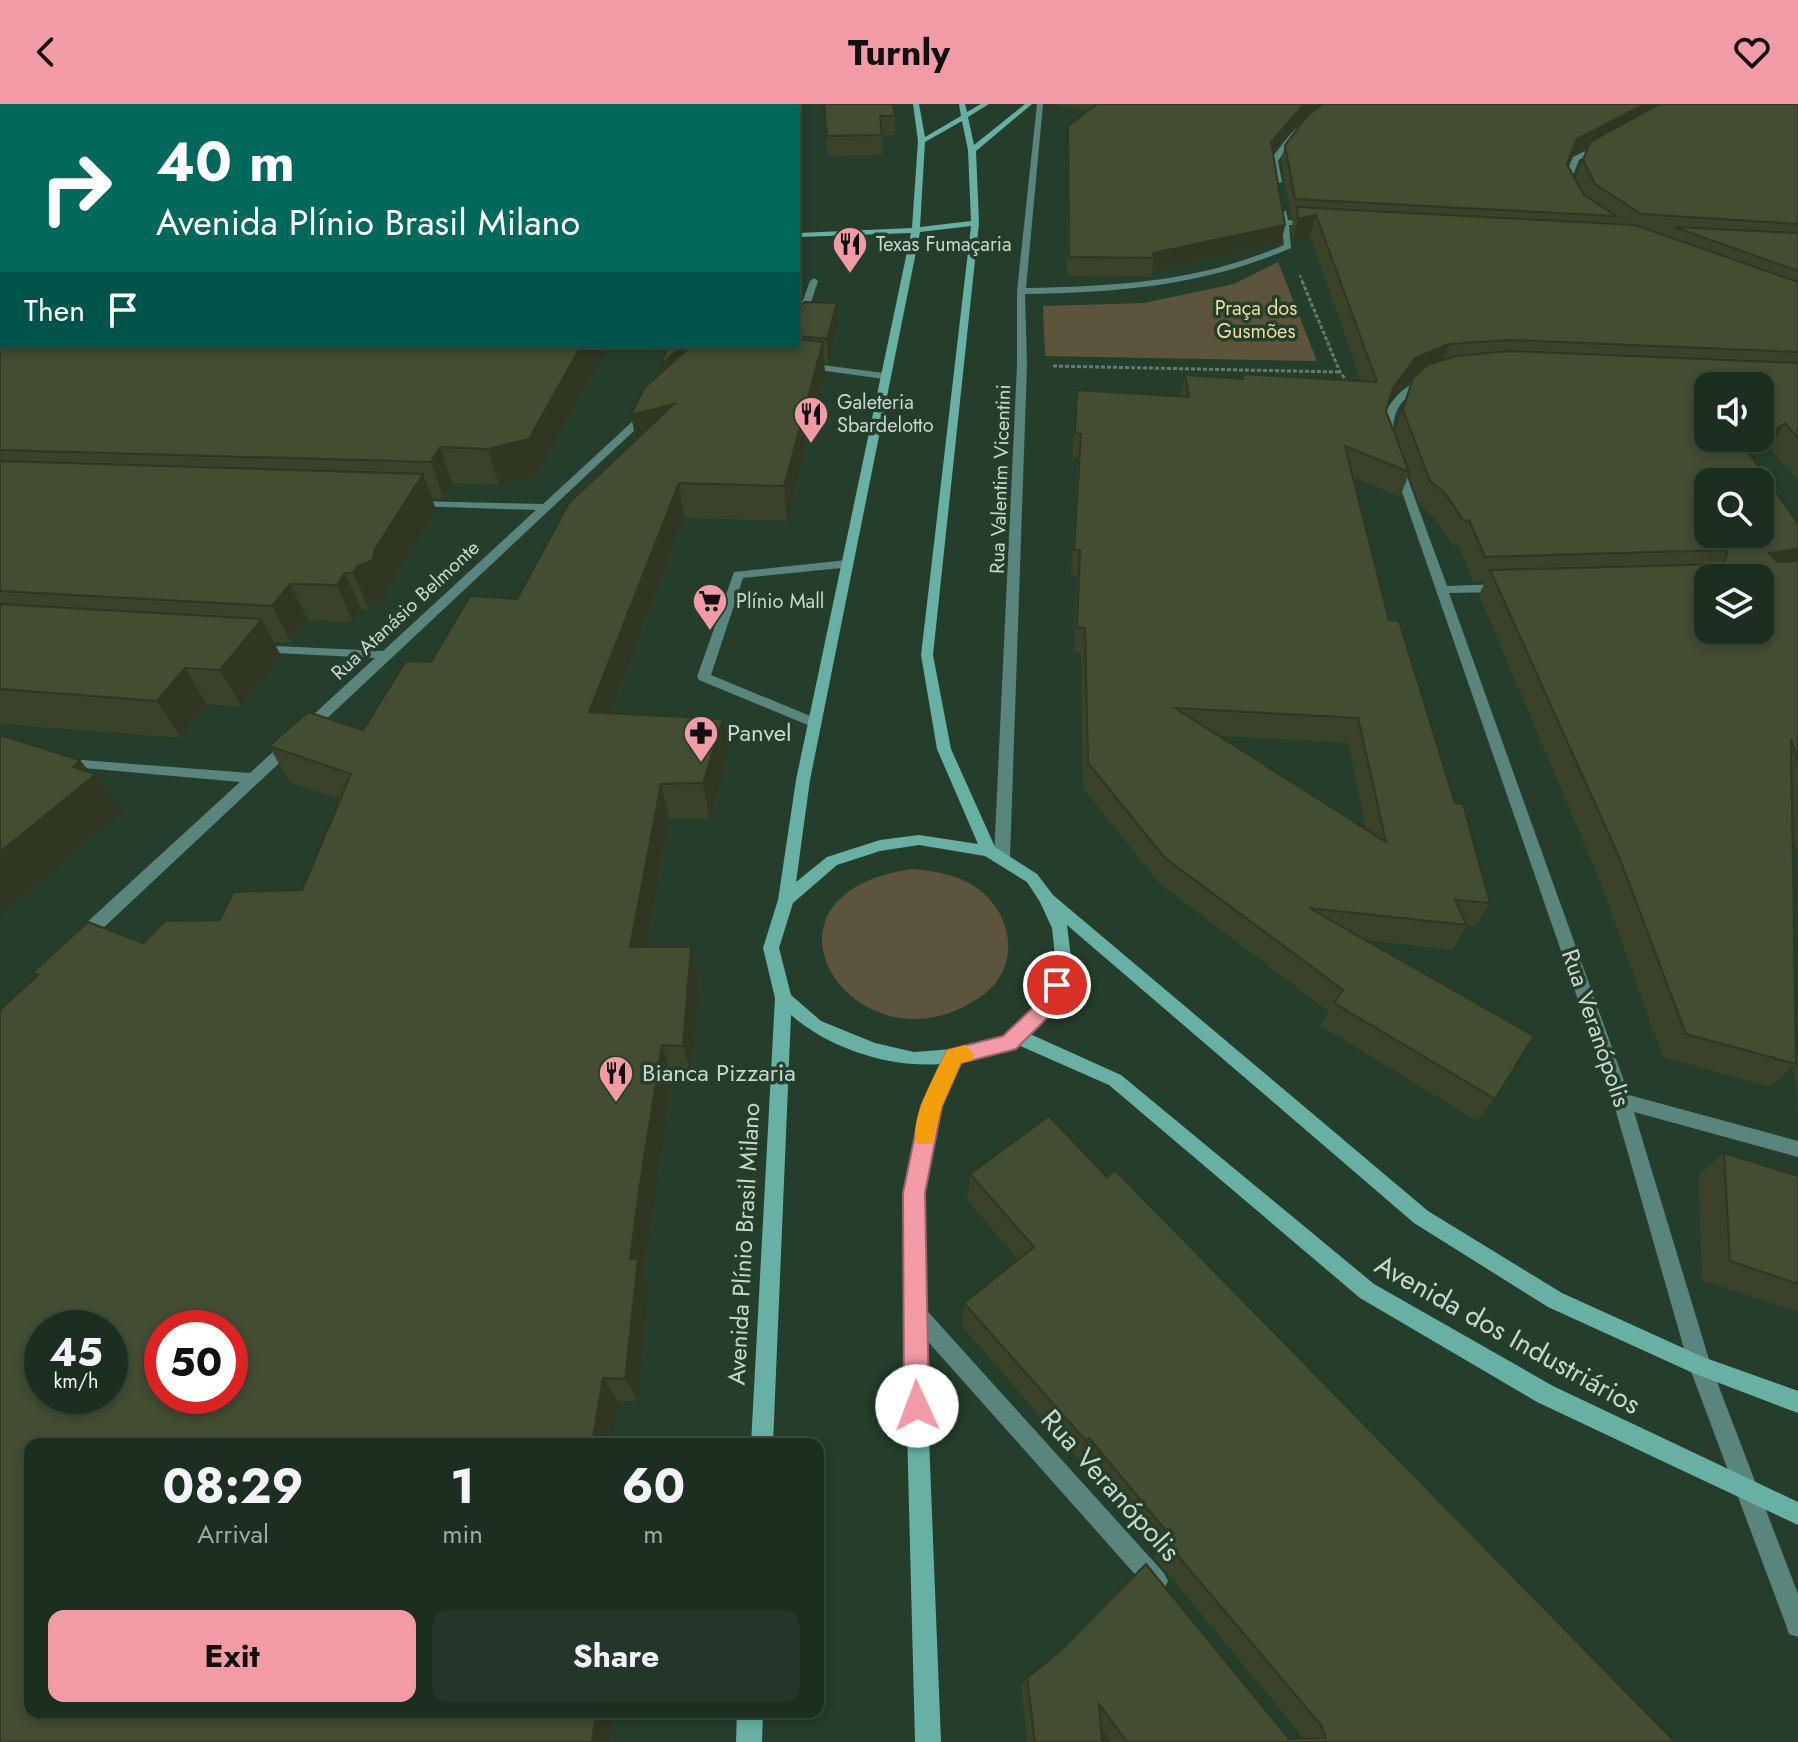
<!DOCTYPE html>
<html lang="en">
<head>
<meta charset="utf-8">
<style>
  :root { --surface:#1b2e20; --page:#243629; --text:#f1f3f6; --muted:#a0a8a5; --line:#394a3e; --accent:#f39aa7 }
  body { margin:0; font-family:Jost,sans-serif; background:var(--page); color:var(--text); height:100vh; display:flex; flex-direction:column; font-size:30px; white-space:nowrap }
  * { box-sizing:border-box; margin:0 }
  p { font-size:26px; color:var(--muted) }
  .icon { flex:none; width:44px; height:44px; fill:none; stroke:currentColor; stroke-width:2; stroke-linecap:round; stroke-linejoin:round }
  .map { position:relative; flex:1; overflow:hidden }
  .side { position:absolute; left:24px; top:1334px; width:800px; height:280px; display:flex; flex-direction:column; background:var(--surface); border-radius:16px; box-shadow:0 4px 12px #0003,0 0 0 2px var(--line) }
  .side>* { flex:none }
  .top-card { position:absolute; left:0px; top:0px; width:800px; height:244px; box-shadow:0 4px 12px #0003,0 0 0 2px var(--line); background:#00695c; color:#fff; overflow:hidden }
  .controls { position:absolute; left:1694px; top:268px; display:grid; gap:16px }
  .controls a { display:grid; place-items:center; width:80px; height:80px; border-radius:16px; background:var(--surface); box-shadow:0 4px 12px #0003,0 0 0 2px var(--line); font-size:40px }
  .speed { position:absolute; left:24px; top:1206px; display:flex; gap:16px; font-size:40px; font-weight:700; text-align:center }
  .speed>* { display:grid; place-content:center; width:104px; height:104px; border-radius:50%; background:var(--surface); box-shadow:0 4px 12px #0003,0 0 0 2px var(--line); line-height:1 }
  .speed small { font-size:20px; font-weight:400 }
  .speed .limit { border:12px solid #d22; background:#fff; color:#111 }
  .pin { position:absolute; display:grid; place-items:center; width:68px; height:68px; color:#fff; margin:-34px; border:4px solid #fff; border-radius:50%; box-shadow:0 2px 8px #0007 }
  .me { position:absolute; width:88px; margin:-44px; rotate:358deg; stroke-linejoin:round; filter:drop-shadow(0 0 6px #0008) }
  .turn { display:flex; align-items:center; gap:28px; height:168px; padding:0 24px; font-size:36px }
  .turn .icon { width:104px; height:104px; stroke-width:2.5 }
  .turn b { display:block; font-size:56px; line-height:68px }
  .then { display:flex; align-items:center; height:76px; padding:0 24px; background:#0003; gap:16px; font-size:30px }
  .eta { display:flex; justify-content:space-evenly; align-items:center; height:136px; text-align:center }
  .eta b { font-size:48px; font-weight:700; line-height:56px }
  .primary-button { display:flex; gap:16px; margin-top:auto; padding:16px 24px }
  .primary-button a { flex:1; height:92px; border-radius:16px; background:var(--accent); color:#111; font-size:32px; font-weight:700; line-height:92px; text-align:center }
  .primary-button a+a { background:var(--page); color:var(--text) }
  header { display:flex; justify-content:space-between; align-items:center; height:104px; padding:0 24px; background:var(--accent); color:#111; font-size:36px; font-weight:700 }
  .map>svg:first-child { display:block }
  .green { fill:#5c553c }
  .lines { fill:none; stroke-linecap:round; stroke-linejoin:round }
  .path-far1 { stroke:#667c6b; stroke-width:2; stroke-dasharray:3 2; stroke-linecap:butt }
  .path { stroke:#667c6b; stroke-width:3; stroke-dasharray:4 2; stroke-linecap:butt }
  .lane { fill:#59857c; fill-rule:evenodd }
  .street { fill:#59857c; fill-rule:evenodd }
  .secondary { fill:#67b0a3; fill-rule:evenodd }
  .wall { fill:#3a422a; fill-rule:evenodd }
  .shaded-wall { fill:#2f3622 }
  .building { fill:#434d31; stroke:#2f3622; stroke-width:2; fill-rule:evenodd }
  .route { fill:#f39aa7; stroke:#9e646d; stroke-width:2 }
  .slow { fill:#f59e0b }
  .labels { text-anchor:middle; stroke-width:7; stroke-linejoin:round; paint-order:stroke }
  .far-poi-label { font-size:20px; fill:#c9d8cc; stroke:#243e2b; text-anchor:start }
  .far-park-label { font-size:20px; fill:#ecdd9e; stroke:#243e2b }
  .far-street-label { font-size:20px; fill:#c9d8cc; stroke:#243e2b }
  .poi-label { font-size:24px; fill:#c9d8cc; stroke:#243e2b; text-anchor:start }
  .street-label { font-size:24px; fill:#c9d8cc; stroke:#243e2b }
  .near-street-label { font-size:28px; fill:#c9d8cc; stroke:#243e2b }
</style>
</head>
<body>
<header><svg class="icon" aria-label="back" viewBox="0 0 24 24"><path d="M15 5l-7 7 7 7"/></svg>Turnly<svg class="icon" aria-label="heart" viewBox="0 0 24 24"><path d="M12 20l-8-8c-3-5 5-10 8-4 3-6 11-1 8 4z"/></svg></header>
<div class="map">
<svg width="1798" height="1638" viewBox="0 0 1798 1638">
  <rect width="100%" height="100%" fill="#243e2b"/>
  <g class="green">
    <polygon points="1278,158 1317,257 1045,252 1043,202 1144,199 1234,180"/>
    <path d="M 912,765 C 931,767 948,769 965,777 C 1010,798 1026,859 983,891 C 859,981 731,791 912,765 Z"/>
  </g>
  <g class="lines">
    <g class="path-far1">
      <polyline points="0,1 87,0"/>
      <polyline points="1300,171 1303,179"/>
    </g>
    <g class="path">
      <polyline points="1302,177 1340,268 1350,281"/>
      <polyline points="1053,262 1340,268"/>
    </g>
    <g class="lane">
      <polygon points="814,174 818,177 803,223 798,226 798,210 810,177"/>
      <polygon points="847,456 851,457 851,463 743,474 711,571 820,616 822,619 820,622 810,622 699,576 697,573 734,468"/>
      <polygon points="914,1197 921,1200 1164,1469 1168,1477 1164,1485 1156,1489 1148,1485 907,1214 904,1207 907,1200"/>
    </g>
    <g class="street">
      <path d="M 1037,0 L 1043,0 L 1026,184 C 1118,182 1198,178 1284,141 L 1280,107 L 1286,107 L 1288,116 L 1319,120 L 1315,122 L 1289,121 L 1291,144 C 1202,182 1121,188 1025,190 L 1027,261 L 1010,753 L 1002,759 L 994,753 L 1017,261 L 1017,187 Z"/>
      <path d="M 1329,0 L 1337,0 C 1313,17 1294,32 1278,57 L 1282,78 L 1275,80 L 1270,57 C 1286,33 1303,14 1329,0 Z"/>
      <polygon points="1602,39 1608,40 1579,56 1571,76 1576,86 1569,88 1563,76 1573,53"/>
      <polygon points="807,259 884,269 889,272 884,275 804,264 804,260"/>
      <path d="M 1427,272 L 1435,274 C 1409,293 1392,295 1393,333 L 1384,335 C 1376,305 1401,283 1427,272 Z"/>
      <polygon points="645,306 654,308 85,841 73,841 71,836 73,831 240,678 61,662 54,657 56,654 250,669 375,554 257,548 251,544 252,541 383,547 536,406 414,402 410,401 410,397 543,400"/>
      <polygon points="1397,356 1402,359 1447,482 1502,480 1508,484 1502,488 1449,489 1629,991 1798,1037 1798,1053 1634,1008 1711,1262 1798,1490 1798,1533 1789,1530 1786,1521 1689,1262 1613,997 1392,359"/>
    </g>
    <g class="secondary">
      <path d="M 913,0 L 919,0 L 925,33 L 961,12 L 959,0 L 965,0 L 967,8 L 981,0 L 989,0 L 968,13 L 974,41 L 1025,0 L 1032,0 L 976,47 L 979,119 L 933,551 L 951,645 L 995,743 L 1037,770 L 1053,791 L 1428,1107 L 1562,1189 L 1703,1253 L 1798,1287 L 1798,1309 L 1693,1269 L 1548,1203 L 1414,1119 L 1067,821 L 1072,862 L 1056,905 L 1030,930 L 1121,971 L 1374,1180 L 1553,1282 L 1798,1398 L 1798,1421 L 1537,1298 L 1360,1194 L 1109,981 L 1018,941 L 1009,946 L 960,958 L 940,1002 L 924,1089 L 924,1207 L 941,1638 L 915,1638 L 904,1207 L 904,1089 L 922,1002 L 941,960 C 890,964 830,945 791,911 L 773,1340 L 751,1340 L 775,894 L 763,844 L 778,796 L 796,676 L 911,129 L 798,133 L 798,129 L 912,124 L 918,37 ZM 962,17 L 968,46 L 971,117 L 920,123 L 925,38 ZM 971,122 L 921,551 L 937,645 L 978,740 L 919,731 L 880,736 L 827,753 L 796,778 L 810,676 L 920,128 ZM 919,741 L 985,752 L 1027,778 L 1040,798 L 1052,824 L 1056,862 L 1043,896 L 1004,933 L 954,945 L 914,948 L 875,939 L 821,917 L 791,891 L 779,844 L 793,799 L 837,761 L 880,747 Z"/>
      <polygon points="737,1608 763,1608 762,1638 736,1638"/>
    </g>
  </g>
  <g class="wall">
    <polygon points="824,0 895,12 895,31 882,32 882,51 828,52"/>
    <path d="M 1057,0 L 1798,0 L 1798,377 L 1769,343 L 1753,355 L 1798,420 L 1798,748 L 1792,730 L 1796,952 L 1798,950 L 1798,1011 L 1794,962 L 1770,983 L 1663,953 L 1600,777 L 1479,491 L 1485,478 L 1473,478 L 1458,441 L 1453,442 L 1434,413 L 1420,402 L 1409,370 L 1400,393 L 1353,373 L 1389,516 L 1490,799 L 1475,823 L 1467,822 L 1452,846 L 1365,836 L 1495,995 L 1477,1017 L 1321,922 L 1329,908 L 1159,779 L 1083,684 L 1081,549 L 1074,548 L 1077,471 L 1071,471 L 1078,354 L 1072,353 L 1077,286 L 1181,292 L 1185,271 L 1241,275 L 1242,270 L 1361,277 L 1310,132 L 1293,136 L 1291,124 L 1294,113 L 1291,113 L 1281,58 L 1285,41 L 1315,6 L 1305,10 L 1273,49 L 1285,121 L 1281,139 L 1152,167 L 1151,173 L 1067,172 L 1067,39 L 1068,22 L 1088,7 L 1057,1 ZM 1588,43 L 1575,74 L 1567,60 L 1570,52 ZM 1412,275 L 1394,329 L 1386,307 L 1387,304 L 1407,278 ZM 1219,632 L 1348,639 L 1366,725 Z"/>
    <polygon points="0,161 2,242 607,242 538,370 499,381 452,379 443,394 431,394 436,406 390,481 388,493 373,499 369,506 361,505 353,518 308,516 291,538 274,538 281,552 242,603 207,600 181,634 0,620"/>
    <polygon points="837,199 838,223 828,259 824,259 825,271 787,417 684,414 612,609 728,651 710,715 669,715 646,843 691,843 699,877 692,973 672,973 652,1109 644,1169 649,1182 638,1297 618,1297 30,1608 614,1608 610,1638 0,1638 37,872 33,868 143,839 220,816 302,786 340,695 289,678 269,642 363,626 431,558 517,495 636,336 631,311 660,269 659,262 798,242 798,204"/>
    <polygon points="1724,1049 1798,1072 1798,1208 1702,1176 1699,1070"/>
    <polygon points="970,1070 1107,1073 1675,1638 1111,1638 1101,1624 1102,1638 1027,1638 1021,1582 1027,1574 1289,1635 1301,1634 1298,1627 1154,1453 1159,1448 1080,1352 1078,1356 962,1222 964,1199 1018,1155 967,1096"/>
  </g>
  <g class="shaded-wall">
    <polygon points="530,0 543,0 542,2 529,2"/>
    <polygon points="1304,0 1329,0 1305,10 1268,55 1271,38"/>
    <polygon points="1645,0 1669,0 1570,52 1577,35"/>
    <polygon points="1316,111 1310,132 1293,136 1298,115"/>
    <polygon points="2,113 2,154 0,150 0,115"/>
    <polygon points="1285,121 1281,139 1152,167 1154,154 1153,149"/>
    <polygon points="837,199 838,223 828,259 827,235"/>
    <polygon points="823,238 825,271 787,417 784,382"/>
    <polygon points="1449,240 1440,264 1407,278 1385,307 1393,284 1415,254"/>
    <polygon points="581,242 607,242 538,370 499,381 488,345"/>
    <polygon points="682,242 720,242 663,287 659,262"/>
    <polygon points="674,300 638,345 631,311"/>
    <polygon points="1785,319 1769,343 1732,370 1747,346"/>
    <polygon points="440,343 452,379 443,394 431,358"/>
    <polygon points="423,370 436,406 390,481 388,493 373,499 369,506 353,469 358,462 375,445"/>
    <polygon points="679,379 684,414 599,643 589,608"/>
    <polygon points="1798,445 1798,466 1752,474 1769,449"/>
    <polygon points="345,469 361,505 353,518 337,481"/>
    <polygon points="290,480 308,516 291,538 272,502"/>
    <polygon points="262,515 281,552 242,603 220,566"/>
    <polygon points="185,564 207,600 181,634 157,597"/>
    <polygon points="723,615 728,651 710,715 703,679"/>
    <polygon points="80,656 93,672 96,670 124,706 0,812 0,748 73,663"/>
    <polygon points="661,680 669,715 640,877 630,843"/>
    <polygon points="691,843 699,877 692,973 683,942"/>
    <polygon points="662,941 672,973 644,1169 649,1182 638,1297 625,1275 630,1155 640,1080"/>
    <polygon points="603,1274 618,1297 611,1340 592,1340"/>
    <polygon points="596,1608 614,1608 610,1638 592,1638"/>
  </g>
  <g class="building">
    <polygon points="481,0 530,0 529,2 480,2"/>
    <polygon points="824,0 893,0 895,12 880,12 882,31 827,32"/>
    <polygon points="1097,0 1304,0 1271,38 1285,121 1153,149 1154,154 1069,153 1068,22"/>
    <polygon points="1323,0 1645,0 1577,35 1567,60 1584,91 1616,112 1295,95 1285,41 1308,11"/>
    <polygon points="1659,0 1798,0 1798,120 1641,110 1595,80 1583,56 1590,38"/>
    <polygon points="0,74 2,74 2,113 0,115"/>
    <path d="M 1297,103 L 1635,121 L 1798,178 L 1798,248 L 1510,236 L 1449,240 L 1415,254 L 1393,284 L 1386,307 L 1409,368 L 1345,342 L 1389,516 L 1399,517 L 1455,699 L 1463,700 L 1490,799 L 1455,796 L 1467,821 L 1309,804 L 1534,932 L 1495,995 L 1334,899 L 1343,886 L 1165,754 L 1088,659 L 1085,524 L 1077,523 L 1080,446 L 1074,446 L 1081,330 L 1075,329 L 1077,286 L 1189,293 L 1185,271 L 1243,275 L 1242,270 L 1377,278 L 1316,111 L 1298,115 ZM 1175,604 L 1358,614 L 1386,738 Z"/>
    <polygon points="1674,123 1798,129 1798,167"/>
    <polygon points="0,161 2,161 2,242 581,242 529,335 488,345 440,343 431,358 0,346"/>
    <polygon points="805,198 837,199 827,235 798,232 798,204"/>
    <path d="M 798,235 L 823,238 L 784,382 L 679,379 L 589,608 L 723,615 L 703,679 L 661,680 L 630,843 L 691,843 L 683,942 L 662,941 L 640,1080 L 630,1155 L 638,1155 L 625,1275 L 603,1274 L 592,1340 L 30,1340 L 30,1608 L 596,1608 L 592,1638 L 0,1638 L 0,906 L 38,871 L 33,868 L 88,818 L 143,839 L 165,817 L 220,816 L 233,788 L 302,786 L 351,670 L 269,642 L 308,608 L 363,626 L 406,557 L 431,558 L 470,492 L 517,495 L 569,399 L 674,300 L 631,311 L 644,284 L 691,242 L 798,242 ZM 42,1224 L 110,1224 L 110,1292 L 42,1292 ZM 162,1224 L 230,1224 L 230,1292 L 162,1292 Z"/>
    <polygon points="669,242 682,242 659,262"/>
    <path d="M 1510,247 L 1798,259 L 1798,334 L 1785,319 L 1747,346 L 1798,420 L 1798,445 L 1769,449 L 1777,458 L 1798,457 L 1798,656 L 1791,635 L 1796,960 L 1686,930 L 1619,753 L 1490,466 L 1724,460 L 1727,449 L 1724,446 L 1485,453 L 1469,416 L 1464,417 L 1444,388 L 1430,377 L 1403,306 L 1413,274 L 1427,261 L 1456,252 ZM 1708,282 L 1760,282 L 1760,334 L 1708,334 ZM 1708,378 L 1760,378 L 1760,430 L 1708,430 ZM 1708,474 L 1760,474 L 1760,526 L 1708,526 Z"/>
    <polygon points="0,357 423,370 375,445 373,456 358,462 353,469 345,469 337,481 290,480 272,502 0,487"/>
    <polygon points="0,500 262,515 220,566 185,564 157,597 0,585"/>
    <polygon points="0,631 80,656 73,663 96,670 0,748"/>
    <polygon points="1049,1012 1107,1073 1115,1066 1675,1638 1127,1638 1099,1600 1102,1638 1035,1638 1027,1574 1059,1548 1146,1460 1289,1635 1326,1634 1321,1621 1167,1439 1172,1434 1089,1334 1086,1337 964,1199 1034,1143 970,1070"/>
    <polygon points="1724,1049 1798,1072 1798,1180 1730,1157"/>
  </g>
  <polygon class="route" points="1057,873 1067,881 1056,905 1016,945 961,959 942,1002 925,1089 929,1302 925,1310 917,1314 908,1310 904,1302 903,1089 921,1002 947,946 1003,932 1042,895 1050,875"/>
  <path class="slow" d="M 965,941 L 974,950 L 972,956 L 961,959 L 942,1002 L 932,1040 L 917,1040 C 908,1019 934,973 944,952 L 947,946 Z"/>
  <defs>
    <g id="restaurant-pin" transform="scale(1.8)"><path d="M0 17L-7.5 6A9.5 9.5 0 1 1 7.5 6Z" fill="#f39aa7" stroke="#243e2b"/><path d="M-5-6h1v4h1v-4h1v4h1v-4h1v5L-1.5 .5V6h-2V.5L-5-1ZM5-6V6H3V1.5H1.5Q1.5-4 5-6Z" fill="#111"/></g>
    <g id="supermarket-pin" transform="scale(1.8)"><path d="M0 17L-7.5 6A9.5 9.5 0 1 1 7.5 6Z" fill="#f39aa7" stroke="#243e2b"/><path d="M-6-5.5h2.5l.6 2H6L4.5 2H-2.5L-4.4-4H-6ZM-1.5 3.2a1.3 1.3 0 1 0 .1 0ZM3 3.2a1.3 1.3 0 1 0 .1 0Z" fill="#111"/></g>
    <g id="pharmacy-pin" transform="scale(1.8)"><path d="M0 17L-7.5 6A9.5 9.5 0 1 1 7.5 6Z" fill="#f39aa7" stroke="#243e2b"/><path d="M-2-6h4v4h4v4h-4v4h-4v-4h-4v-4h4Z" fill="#111"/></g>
  </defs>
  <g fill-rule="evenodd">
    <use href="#restaurant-pin" x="850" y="140"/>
    <use href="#restaurant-pin" x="811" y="310"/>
    <use href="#supermarket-pin" x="710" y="497"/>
    <use href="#pharmacy-pin" x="701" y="629"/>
    <use href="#restaurant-pin" x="616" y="969"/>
  </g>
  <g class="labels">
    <g class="far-poi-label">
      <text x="876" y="147">Texas Fumaçaria</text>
      <text x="837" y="305">Galeteria<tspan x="837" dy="23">Sbardelotto</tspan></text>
      <text x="736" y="504">Plínio Mall</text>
    </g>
    <g class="far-park-label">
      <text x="1256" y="211">Praça dos<tspan x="1256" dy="23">Gusmões</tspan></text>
    </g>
    <g class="far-street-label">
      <text transform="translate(1000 375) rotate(-88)" y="7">Rua Valentim Vicentini</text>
      <text transform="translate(405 506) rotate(-43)" y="7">Rua Atanásio Belmonte</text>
    </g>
    <g class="poi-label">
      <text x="727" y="637">Panvel</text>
      <text x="642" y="977">Bianca Pizzaria</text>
    </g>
    <g class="street-label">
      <text transform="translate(1596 924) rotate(71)" y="8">Rua Veranópolis</text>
      <text transform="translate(744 1140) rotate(-87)" y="8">Avenida Plínio Brasil Milano</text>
    </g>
    <g class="near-street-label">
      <text transform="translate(1508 1230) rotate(29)" y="10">Avenida dos Industriários</text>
      <text transform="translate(1111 1381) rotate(48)" y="10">Rua Veranópolis</text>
    </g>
  </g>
</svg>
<div class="controls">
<a><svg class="icon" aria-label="sound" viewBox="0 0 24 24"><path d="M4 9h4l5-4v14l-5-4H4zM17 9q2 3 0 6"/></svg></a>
<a><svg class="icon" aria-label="search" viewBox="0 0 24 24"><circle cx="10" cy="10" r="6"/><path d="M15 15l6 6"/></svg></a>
<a><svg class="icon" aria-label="layers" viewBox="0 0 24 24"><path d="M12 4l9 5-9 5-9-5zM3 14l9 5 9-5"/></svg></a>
</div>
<div class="speed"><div>45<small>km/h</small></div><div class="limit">50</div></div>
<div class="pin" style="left:1057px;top:881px;background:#d93025"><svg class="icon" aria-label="arrive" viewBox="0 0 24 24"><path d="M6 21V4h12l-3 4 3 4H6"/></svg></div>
<svg class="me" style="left:917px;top:1302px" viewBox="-20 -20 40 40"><circle r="19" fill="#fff"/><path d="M0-13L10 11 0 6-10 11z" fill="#f39aa7"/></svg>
<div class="top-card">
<div class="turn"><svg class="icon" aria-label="right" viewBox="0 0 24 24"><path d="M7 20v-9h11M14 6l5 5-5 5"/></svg><div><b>40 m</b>Avenida Plínio Brasil Milano</div></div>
<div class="then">Then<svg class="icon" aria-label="arrive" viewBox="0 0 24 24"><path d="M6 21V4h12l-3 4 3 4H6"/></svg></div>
</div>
<section class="side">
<div class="eta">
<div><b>08:29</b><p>Arrival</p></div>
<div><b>1</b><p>min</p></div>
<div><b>60</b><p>m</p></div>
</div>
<div class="primary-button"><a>Exit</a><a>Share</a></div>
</section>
</div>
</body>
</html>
